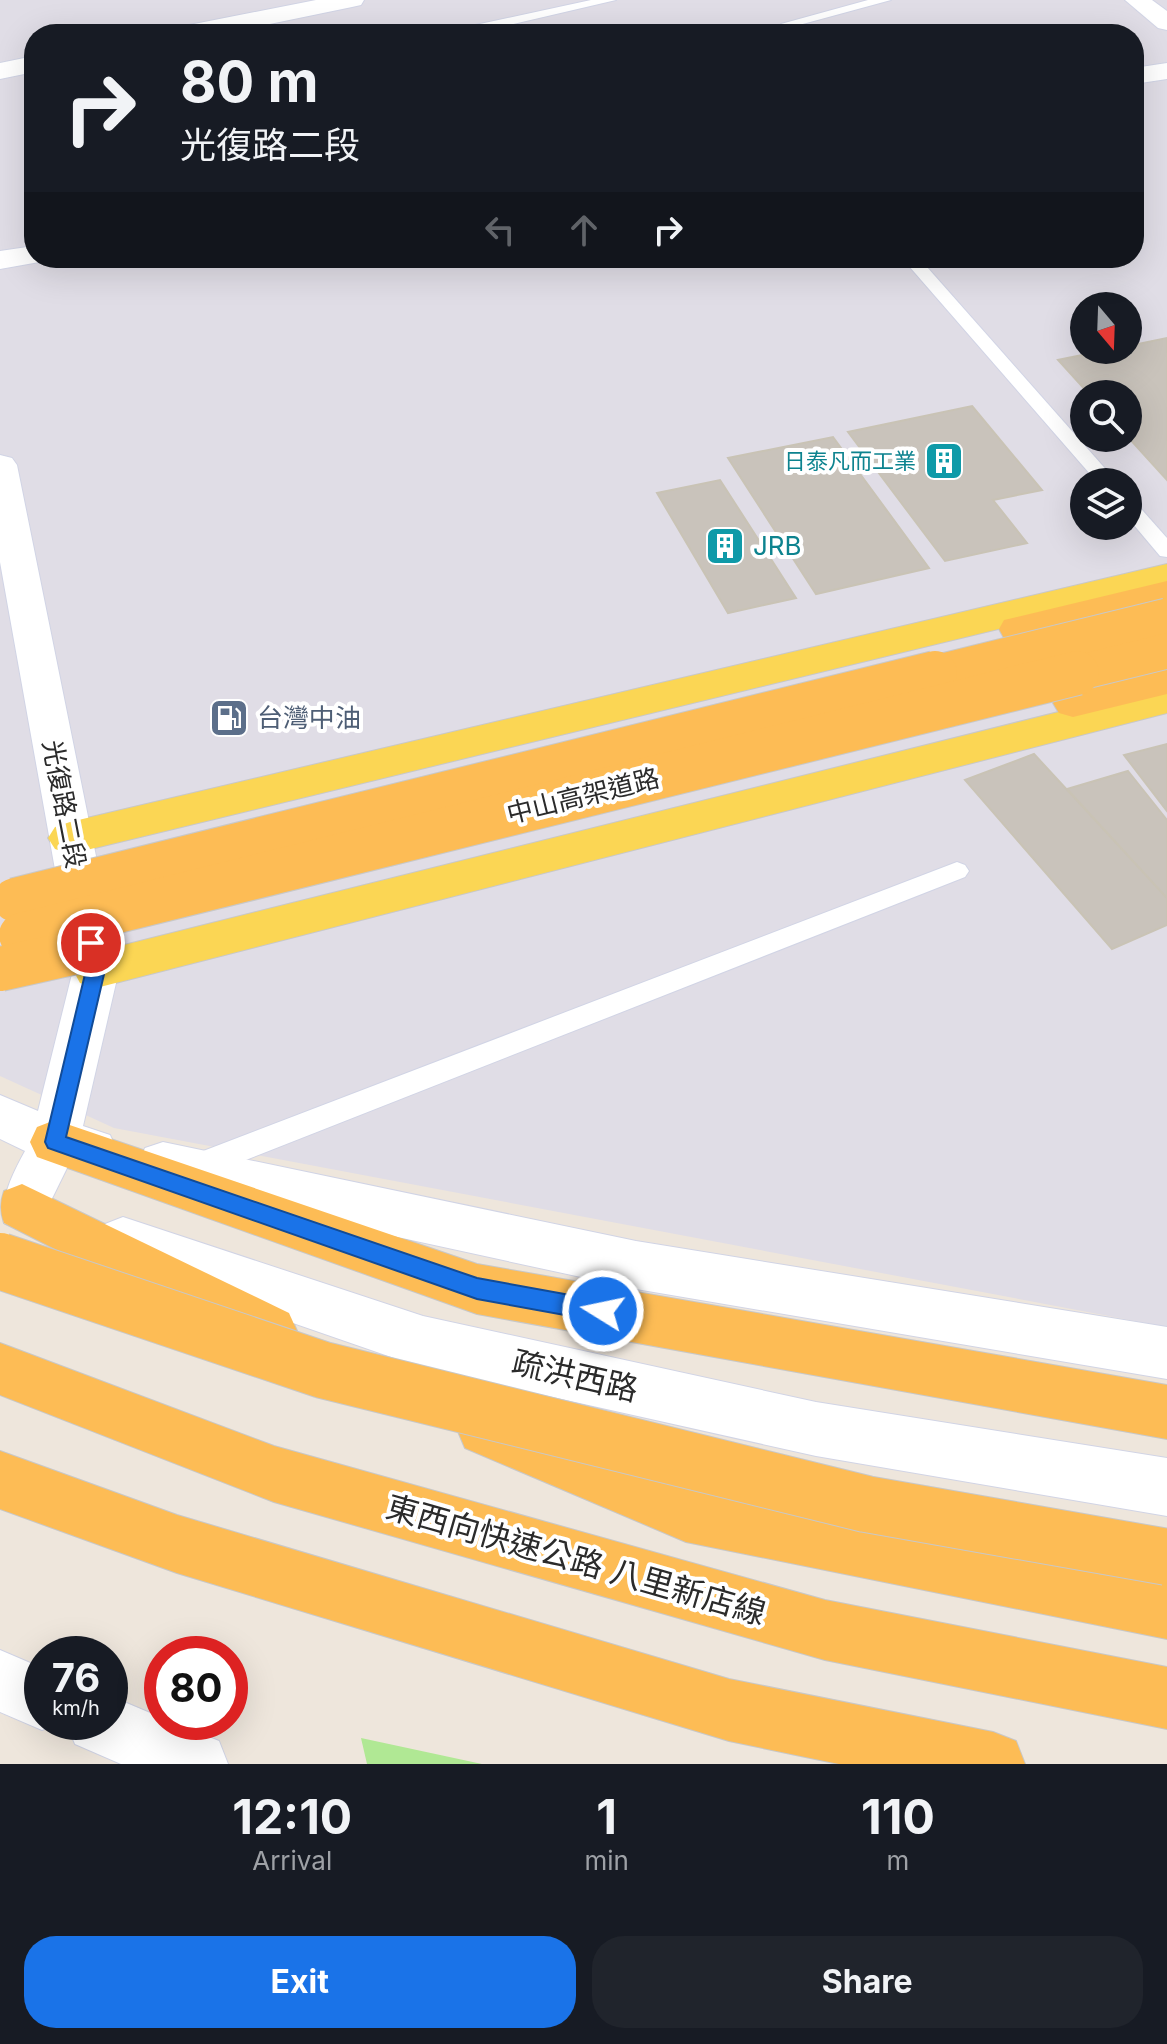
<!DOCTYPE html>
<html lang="en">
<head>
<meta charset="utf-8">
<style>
  :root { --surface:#171b24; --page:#20242c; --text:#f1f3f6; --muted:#9ea1a6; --accent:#1a73e8 }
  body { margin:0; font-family:Inter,"Noto Sans TC",sans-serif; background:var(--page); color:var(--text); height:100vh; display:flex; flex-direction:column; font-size:30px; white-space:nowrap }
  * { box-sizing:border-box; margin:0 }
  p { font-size:26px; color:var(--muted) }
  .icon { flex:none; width:44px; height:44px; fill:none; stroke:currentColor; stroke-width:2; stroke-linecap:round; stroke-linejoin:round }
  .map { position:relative; height:1764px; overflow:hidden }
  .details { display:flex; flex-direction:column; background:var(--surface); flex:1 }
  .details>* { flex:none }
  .hud { position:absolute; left:24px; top:24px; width:1120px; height:244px; border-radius:32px; box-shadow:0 8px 32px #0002; background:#171b24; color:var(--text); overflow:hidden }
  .needle { width:52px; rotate:161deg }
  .buttons { position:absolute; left:1070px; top:292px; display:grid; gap:16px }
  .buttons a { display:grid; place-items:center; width:72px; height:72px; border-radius:50%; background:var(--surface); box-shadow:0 8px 32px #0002; font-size:40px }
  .speed { position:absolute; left:24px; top:1636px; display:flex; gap:16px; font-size:40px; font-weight:700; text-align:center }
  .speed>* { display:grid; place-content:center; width:104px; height:104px; border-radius:50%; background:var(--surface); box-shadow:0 8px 32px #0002; line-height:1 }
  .speed small { font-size:20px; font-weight:400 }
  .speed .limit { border:12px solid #d22; background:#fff; color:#111 }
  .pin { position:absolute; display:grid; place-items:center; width:68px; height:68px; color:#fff; margin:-34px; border:4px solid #fff; border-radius:50%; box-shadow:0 2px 8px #0007 }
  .me { position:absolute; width:88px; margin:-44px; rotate:280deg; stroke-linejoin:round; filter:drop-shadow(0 0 6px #0008) }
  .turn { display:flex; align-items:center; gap:28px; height:168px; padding:0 24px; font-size:36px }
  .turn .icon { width:104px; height:104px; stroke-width:2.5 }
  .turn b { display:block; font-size:56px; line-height:68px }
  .lanes { display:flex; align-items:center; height:76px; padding:0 24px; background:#0003; justify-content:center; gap:40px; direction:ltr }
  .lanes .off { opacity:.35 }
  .eta { display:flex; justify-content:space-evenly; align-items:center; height:136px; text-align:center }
  .eta b { font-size:48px; font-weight:700; line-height:56px }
  .action { display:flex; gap:16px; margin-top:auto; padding:16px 24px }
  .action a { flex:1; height:92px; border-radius:32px; background:var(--accent); color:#fff; font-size:32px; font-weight:700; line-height:92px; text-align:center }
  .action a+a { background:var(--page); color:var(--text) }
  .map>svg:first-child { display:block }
  .industrial { fill:#e0dde6; fill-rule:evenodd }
  .green { fill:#b0e894 }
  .building { fill:#c9c3bb; stroke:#c9c3b5; stroke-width:2 }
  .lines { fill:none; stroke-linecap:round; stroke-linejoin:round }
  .service-casing { stroke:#d1d4e5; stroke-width:2 }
  .minor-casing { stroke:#d1d4e5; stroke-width:2 }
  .tertiary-casing { stroke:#d1d4e5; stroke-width:2 }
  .primary-casing { stroke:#c8c8c8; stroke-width:2 }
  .trunk-casing { stroke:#c8c8c8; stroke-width:2 }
  .service { fill:#fff; fill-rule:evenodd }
  .minor { fill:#fff; fill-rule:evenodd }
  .tertiary { fill:#fff; fill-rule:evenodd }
  .primary { fill:#fbd654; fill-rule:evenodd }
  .trunk { fill:#fdbc55; fill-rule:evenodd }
  .trunk-bridge-far2-casing { stroke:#c8c8c8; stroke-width:37; stroke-linecap:butt }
  .trunk-bridge-far1-casing { stroke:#c8c8c8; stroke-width:46; stroke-linecap:butt }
  .trunk-bridge-casing { stroke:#c8c8c8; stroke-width:58; stroke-linecap:butt }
  .trunk-bridge-far2 { stroke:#fdbc55; stroke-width:35 }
  .trunk-bridge-far1 { stroke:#fdbc55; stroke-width:44 }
  .trunk-bridge { stroke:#fdbc55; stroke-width:56 }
  .route { fill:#1a73e8; stroke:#114b97; stroke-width:2 }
  .labels { text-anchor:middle; stroke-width:8; stroke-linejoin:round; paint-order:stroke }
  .far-culture-label { font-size:22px; fill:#0d838f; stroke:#fff; text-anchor:end }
  .culture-label { font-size:26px; fill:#0d838f; stroke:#fff; text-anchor:start }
  .service-label { font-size:26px; fill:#4e5e75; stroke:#fff; text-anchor:start }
  .street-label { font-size:26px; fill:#2b2b2b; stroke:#fff }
  .near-street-label { font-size:32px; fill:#2b2b2b; stroke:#fff }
</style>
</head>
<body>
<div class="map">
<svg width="1167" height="1764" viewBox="0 0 1167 1764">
  <rect width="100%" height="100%" fill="#eee6dc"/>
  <path class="industrial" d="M 0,0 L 1167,0 L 1167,1327 L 114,1128 L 0,1076 ZM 34,34 L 1134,34 L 1134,258 L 34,258 ZM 1084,306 L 1128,306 L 1128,350 L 1084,350 ZM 1084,394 L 1128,394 L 1128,438 L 1084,438 ZM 1084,482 L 1128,482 L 1128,526 L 1084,526 Z"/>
  <polygon class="green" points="361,1738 482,1764 367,1764"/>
  <g class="building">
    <polygon points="1167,338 1167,480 1128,437 1128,394 1089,394 1058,360 1107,350 1128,350 1128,346"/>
    <polygon points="972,406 1042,490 993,500 1027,543 945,561 848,432"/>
    <polygon points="833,437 929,568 816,594 728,458"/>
    <polygon points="720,480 796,598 728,613 657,493"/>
    <polygon points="1167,744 1167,811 1124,755"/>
    <polygon points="1034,754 1167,898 1167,925 1112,949 965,780"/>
    <polygon points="1128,771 1167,820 1167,898 1067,789"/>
  </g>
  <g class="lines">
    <g class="service-casing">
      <g id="service">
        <polygon points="591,0 616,0 471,34 445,34 452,30"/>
        <polygon points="868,0 891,0 788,28 781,24"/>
        <polygon points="902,258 919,258 1117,482 1097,482"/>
        <polygon points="1128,500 1135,502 1167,538 1167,557 1160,556 1128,518"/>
        <polygon points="957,862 965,865 969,871 965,877 205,1176 195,1179 185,1176 181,1167 185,1158"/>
      </g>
    </g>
    <g class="minor-casing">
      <g id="minor">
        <polygon points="316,0 364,0 361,5 352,7 221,34 171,34 175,29 184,26"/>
        <polygon points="1125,0 1152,0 1167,11 1167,30 1158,28"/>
        <polygon points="34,56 34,72 0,79 0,63"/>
        <polygon points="1167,63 1167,79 1134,84 1134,68"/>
        <polygon points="34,246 34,258 47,258 45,261 0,269 0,251"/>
        <polygon points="0,1650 42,1668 42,1722 62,1722 42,1730 0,1712"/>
        <polygon points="110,1696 162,1718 162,1722 172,1722 219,1741 228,1764 121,1764 75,1744 66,1722 110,1722"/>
      </g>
    </g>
    <g class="tertiary-casing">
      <g id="tertiary">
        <path d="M 0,455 L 12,458 L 17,465 L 119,970 L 83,1126 L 110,1135 L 117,1150 L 110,1165 L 92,1172 L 68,1166 L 40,1223 L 22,1230 L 4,1223 C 0,1198 13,1173 25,1151 L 0,1139 L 0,1095 L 38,1111 L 73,970 L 0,562 Z"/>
        <polygon points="163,1142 636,1241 1167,1327 1167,1379 636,1289 163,1186 145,1180 138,1164 145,1148"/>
        <polygon points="123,1217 423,1316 816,1402 1167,1458 1167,1516 816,1456 423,1368 105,1258 97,1241 105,1224"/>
      </g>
    </g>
    <g class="primary-casing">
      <g id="primary">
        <polygon points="1167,564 1167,588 70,854 55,849 48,838 55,827 70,822"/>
        <polygon points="1167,685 1167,713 96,988 80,983 73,970 80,957 96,952"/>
      </g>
    </g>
    <g class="trunk-casing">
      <g id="trunk">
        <polygon points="1167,581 1167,605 1018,642 1004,638 999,629 1004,620"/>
        <polygon points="1167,666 1167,694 1073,717 1059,713 1053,703 1059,693"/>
        <polygon points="55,1120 477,1264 1167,1385 1167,1439 477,1314 37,1157 30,1142 37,1127"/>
        <path d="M 22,1184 L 289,1313 L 297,1331 L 289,1349 L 270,1356 L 251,1349 L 4,1223 C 0,1212 0,1202 4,1191 Z"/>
        <polygon points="0,1343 274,1446 825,1600 1167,1667 1167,1729 825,1660 274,1502 0,1395"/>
        <polygon points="485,1402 686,1484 1167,1579 1167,1639 686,1542 465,1448 457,1429 465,1410"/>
        <polygon points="0,1451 177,1515 729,1679 993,1732 1016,1741 1025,1764 839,1764 729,1741 177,1573 0,1509"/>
      </g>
    </g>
    <use href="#service" class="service"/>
    <use href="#minor" class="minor"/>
    <use href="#tertiary" class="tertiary"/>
    <use href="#primary" class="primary"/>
    <use href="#trunk" class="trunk"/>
    <g class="trunk-bridge-far2-casing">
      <g id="trunk-bridge-far2">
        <polyline points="927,675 1167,616"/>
        <polyline points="1069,675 1167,651"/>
      </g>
    </g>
    <g class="trunk-bridge-far1-casing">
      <g id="trunk-bridge-far1">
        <polyline points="15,900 935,673"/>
        <polyline points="21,935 1077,673"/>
        <polyline points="0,969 76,952"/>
      </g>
    </g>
    <g class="trunk-bridge-casing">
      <polyline id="trunk-bridge" points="0,1261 323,1370 866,1504 1167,1557"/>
    </g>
    <use href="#trunk-bridge-far2" class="trunk-bridge-far2"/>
    <use href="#trunk-bridge-far1" class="trunk-bridge-far1"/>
    <use href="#trunk-bridge" class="trunk-bridge"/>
  </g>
  <polygon class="route" points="91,936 97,938 105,970 66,1137 477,1278 603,1301 610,1304 614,1311 610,1319 603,1322 477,1299 48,1148 45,1142 86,970 81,943 84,938"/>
  <defs>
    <g id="building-square" transform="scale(2)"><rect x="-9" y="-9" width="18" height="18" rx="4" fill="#0f9aa8" stroke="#fff"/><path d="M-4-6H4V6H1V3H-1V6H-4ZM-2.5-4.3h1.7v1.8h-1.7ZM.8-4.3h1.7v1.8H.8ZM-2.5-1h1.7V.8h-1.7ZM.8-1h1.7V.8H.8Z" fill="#fff"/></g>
    <g id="fuel-square" transform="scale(2)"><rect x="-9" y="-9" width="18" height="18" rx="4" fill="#5c6f8a" stroke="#fff"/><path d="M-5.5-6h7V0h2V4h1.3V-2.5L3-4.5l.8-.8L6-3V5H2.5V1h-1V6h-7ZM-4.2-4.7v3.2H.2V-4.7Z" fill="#fff"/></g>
  </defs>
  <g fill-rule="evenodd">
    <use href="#building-square" x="944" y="461"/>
    <use href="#building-square" x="725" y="546"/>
    <use href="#fuel-square" x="229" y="718"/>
  </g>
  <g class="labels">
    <g class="far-culture-label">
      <text x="916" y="469">日泰凡而工業</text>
    </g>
    <g class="culture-label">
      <text x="753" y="555">JRB</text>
    </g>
    <g class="service-label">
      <text x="257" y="727">台灣中油</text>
    </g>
    <g class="street-label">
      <text transform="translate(583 796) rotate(-14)" y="9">中山高架道路</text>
      <text transform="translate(64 804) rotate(79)" y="9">光復路二段</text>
    </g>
    <g class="near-street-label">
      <text transform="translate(575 1376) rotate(13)" y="11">疏洪西路</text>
      <text transform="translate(576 1560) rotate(16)" y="11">東西向快速公路 八里新店線</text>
    </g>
  </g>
</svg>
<div class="buttons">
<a><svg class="needle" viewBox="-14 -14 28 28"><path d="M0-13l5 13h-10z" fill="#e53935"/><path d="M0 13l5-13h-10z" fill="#9ea1a6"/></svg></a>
<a><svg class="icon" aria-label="search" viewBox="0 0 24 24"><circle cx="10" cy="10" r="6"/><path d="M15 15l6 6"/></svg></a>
<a><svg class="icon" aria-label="layers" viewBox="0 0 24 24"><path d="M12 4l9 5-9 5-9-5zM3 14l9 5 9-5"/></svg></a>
</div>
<div class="speed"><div>76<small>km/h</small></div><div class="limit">80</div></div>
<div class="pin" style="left:91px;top:943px;background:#d93025"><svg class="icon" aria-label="arrive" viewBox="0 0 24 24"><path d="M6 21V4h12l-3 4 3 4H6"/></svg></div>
<svg class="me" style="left:603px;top:1311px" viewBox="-20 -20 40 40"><circle r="17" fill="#1a73e8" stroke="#fff" stroke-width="3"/><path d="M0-11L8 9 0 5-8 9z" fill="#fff"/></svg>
<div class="hud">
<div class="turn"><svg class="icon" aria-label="right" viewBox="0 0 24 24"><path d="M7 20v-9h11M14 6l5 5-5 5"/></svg><div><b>80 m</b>光復路二段</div></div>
<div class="lanes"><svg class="icon off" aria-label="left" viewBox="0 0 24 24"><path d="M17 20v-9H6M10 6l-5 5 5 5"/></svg><svg class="icon off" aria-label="ahead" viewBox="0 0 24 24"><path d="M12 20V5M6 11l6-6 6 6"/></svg><svg class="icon" aria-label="right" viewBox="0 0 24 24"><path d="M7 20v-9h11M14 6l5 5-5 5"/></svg></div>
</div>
</div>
<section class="details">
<div class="eta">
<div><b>12:10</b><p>Arrival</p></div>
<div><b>1</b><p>min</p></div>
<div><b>110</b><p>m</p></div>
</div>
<div class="action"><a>Exit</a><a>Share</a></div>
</section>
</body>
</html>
